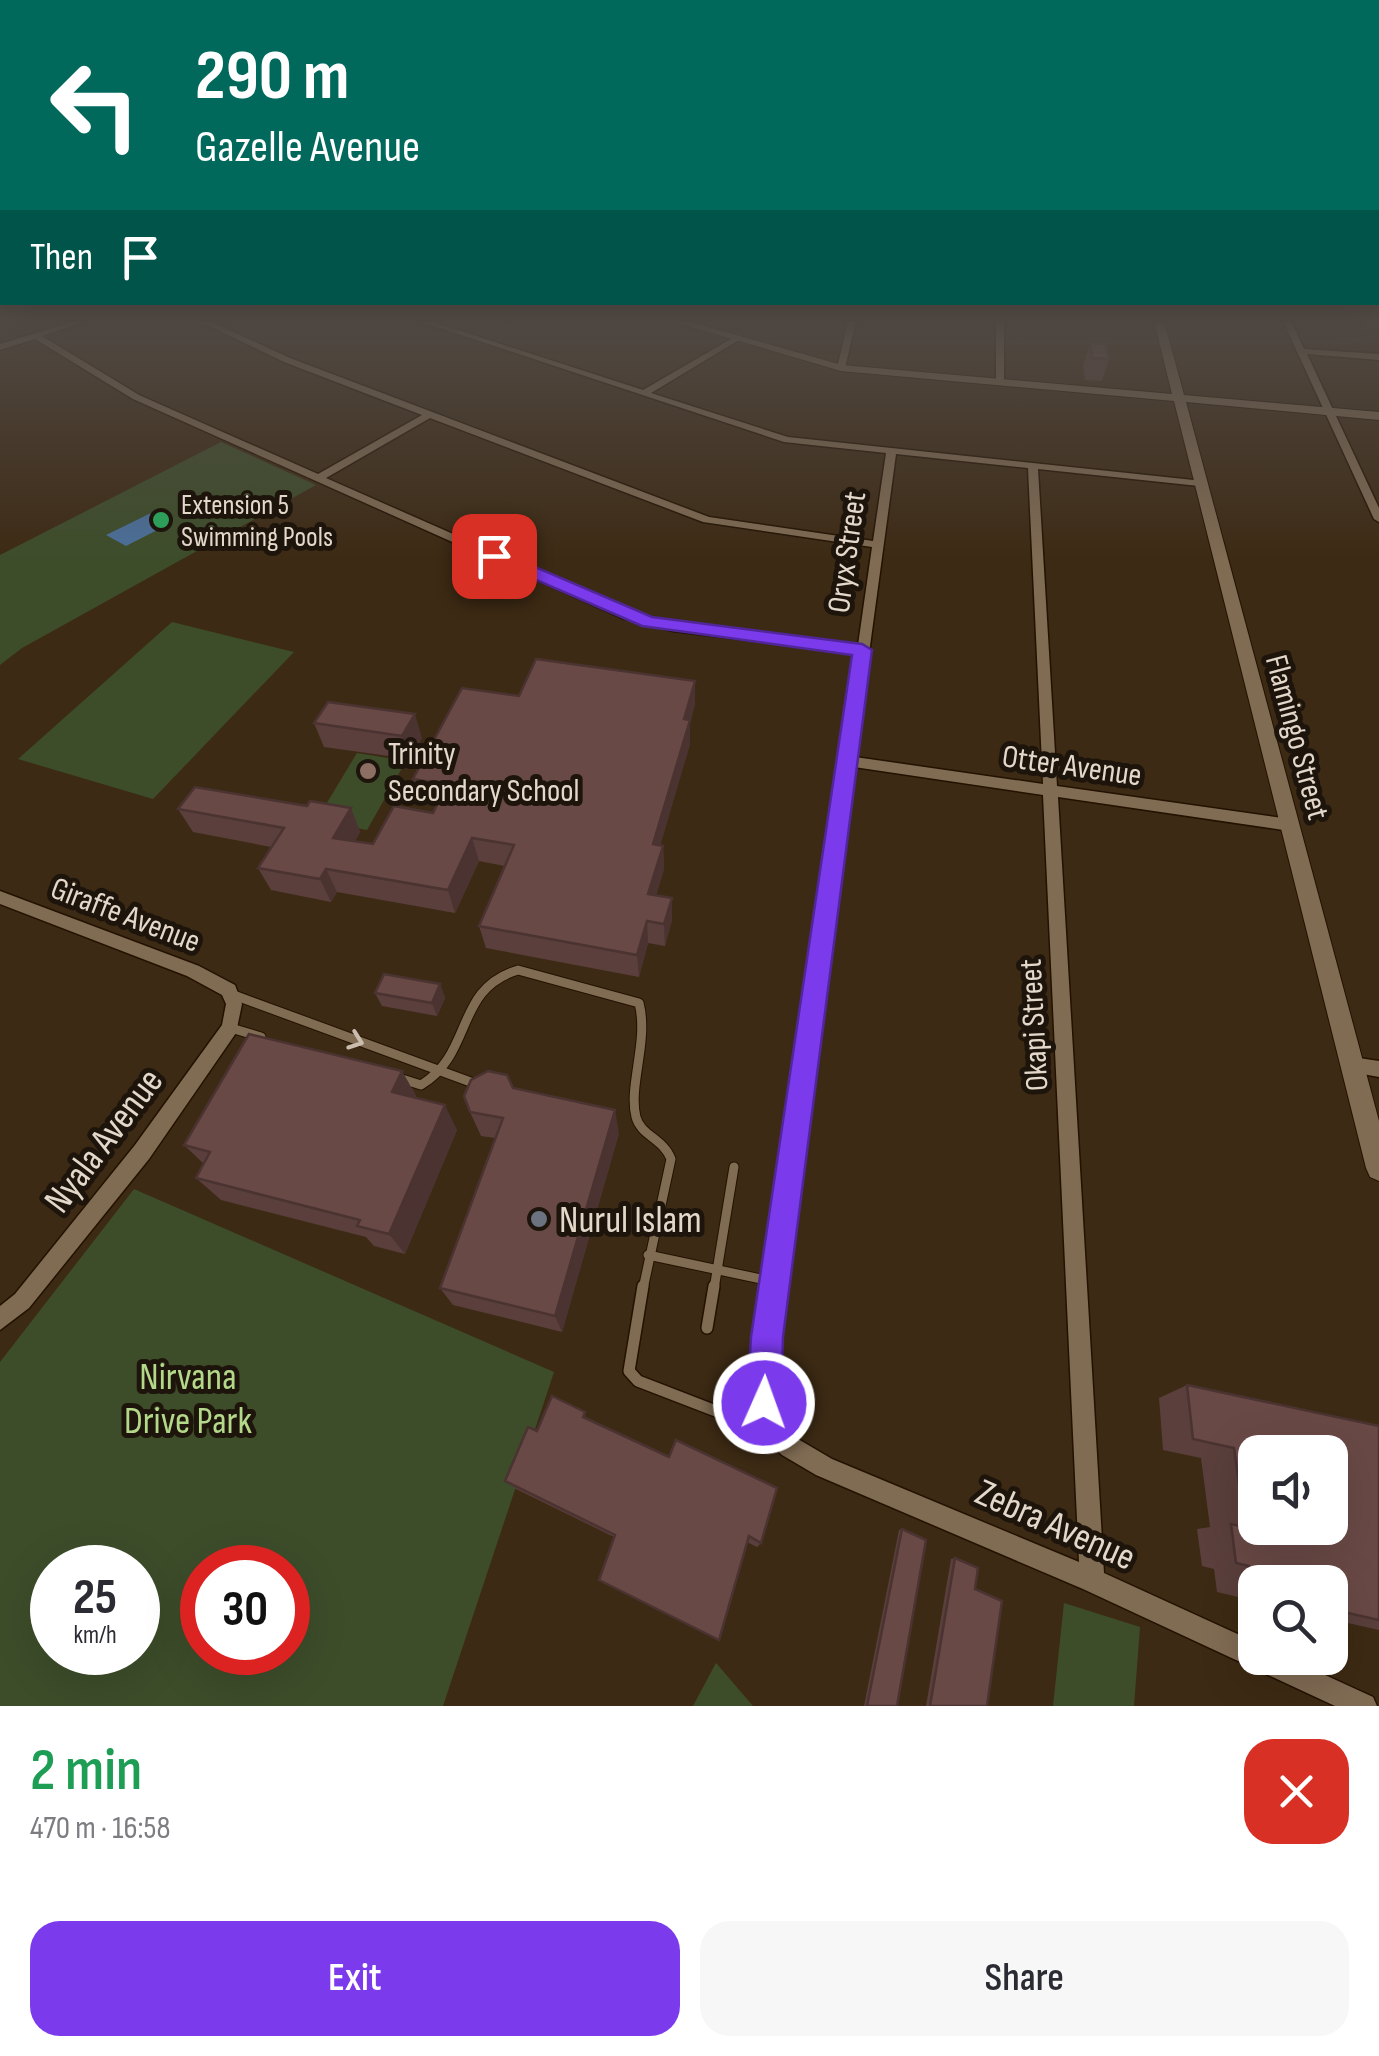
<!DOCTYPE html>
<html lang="en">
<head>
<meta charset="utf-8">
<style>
  :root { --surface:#fff; --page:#f7f7f7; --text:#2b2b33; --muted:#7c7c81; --accent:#7c3aed }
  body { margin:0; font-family:"Sofia Sans Condensed",sans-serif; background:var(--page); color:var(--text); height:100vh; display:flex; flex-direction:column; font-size:38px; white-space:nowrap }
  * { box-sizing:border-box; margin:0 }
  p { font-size:32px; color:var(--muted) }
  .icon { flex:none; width:55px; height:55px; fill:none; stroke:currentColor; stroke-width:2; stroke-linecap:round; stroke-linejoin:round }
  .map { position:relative; height:1706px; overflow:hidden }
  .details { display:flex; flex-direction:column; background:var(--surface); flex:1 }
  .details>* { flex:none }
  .guide { position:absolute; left:0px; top:0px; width:1380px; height:305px; box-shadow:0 10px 40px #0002; background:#00695c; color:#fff; overflow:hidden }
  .fabs { position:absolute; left:1238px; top:1435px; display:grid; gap:20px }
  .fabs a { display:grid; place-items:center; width:110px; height:110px; border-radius:20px; background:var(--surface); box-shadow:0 10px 40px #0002; font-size:50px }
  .speed { position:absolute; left:30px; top:1545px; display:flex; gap:20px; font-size:50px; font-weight:700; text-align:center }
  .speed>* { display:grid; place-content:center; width:130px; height:130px; border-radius:50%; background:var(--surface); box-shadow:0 10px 40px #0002; line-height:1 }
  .speed small { font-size:25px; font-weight:400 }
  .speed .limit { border:15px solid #d22; background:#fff; color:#111 }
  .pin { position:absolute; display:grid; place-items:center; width:85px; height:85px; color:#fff; margin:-42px; border-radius:20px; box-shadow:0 5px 15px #0006 }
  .me { position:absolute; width:110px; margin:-55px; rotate:2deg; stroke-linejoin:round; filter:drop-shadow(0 0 8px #0008) }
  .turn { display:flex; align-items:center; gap:35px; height:210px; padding:0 30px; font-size:45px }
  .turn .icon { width:130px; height:130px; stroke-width:2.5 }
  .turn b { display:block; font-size:70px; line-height:85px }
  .then { display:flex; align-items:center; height:95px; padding:0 30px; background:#0003; gap:20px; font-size:38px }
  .round { display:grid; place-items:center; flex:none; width:105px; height:105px; border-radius:30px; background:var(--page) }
  .headline { display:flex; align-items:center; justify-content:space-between; height:170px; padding:0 30px }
  h1 { font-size:60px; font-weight:600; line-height:75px; color:#1e9e55 }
  .button { display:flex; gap:20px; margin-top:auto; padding:20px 30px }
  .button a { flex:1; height:115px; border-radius:30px; background:var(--accent); color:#fff; font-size:40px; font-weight:600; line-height:115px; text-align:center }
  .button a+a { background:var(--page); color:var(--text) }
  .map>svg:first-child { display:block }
  .green { fill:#3d4d2a; fill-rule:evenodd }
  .water { fill:#4b709b }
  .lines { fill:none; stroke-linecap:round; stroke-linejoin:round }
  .service-far1-casing { stroke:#231200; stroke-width:11 }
  .service-casing { stroke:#231200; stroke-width:14 }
  .minor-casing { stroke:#231200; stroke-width:3 }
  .tertiary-casing { stroke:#231200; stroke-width:2 }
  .service-far1 { stroke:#806b53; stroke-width:9 }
  .service { stroke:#806b53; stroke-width:11 }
  .minor { fill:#806b53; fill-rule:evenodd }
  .tertiary { fill:#806b53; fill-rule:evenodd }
  .wall { fill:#5a3f3c }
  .shaded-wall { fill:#4a3331 }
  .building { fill:#694946; stroke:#4a3331; stroke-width:2.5; fill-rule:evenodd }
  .oneway { stroke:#cbbdad }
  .route { fill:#7c3aed; stroke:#51269a; stroke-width:2.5 }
  .leisure-dot { fill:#2e9e5b; stroke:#1d150b; stroke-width:4 }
  .education-dot { fill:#8d6e63; stroke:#1d150b; stroke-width:4 }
  .worship-dot { fill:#6b7280; stroke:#1d150b; stroke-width:4 }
  .labels { text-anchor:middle; stroke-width:10; stroke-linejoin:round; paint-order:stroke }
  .far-poi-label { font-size:28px; fill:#e4d8cb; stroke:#1d150b; text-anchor:start }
  .street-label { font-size:32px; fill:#e4d8cb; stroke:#1d150b }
  .poi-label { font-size:32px; fill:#e4d8cb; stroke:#1d150b; text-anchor:start }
  .near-street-label { font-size:38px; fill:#e4d8cb; stroke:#1d150b }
  .near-poi-label { font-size:38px; fill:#e4d8cb; stroke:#1d150b; text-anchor:start }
  .near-park-label { font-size:38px; fill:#b4d88a; stroke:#1d150b }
</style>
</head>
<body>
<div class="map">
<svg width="1379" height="1706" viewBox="0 0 1379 1706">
  <rect width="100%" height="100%" fill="#3d2a14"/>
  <g class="green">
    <polygon points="221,442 316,485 22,648 0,665 0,555"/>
    <polygon points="172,622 294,652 153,799 18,759"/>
    <polygon points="357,753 406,761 367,830 316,821"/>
    <path d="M 134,1189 L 554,1372 L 443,1706 L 0,1706 L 0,1362 ZM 52,1568 L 138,1568 L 138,1652 L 52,1652 ZM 202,1568 L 288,1568 L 288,1652 L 202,1652 Z"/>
    <polygon points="1064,1603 1140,1627 1134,1706 1053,1706"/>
    <polygon points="716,1663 753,1706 693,1706"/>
  </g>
  <polygon class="water" points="151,513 171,523 126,546 106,535"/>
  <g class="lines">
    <g class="service-far1-casing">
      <g id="service-far1">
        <polyline points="231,994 476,1084"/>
        <polyline points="231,1028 261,1037"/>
        <path d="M 399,1078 L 421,1085 C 474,1053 454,989 518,970 L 639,1003 C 649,1041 628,1086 636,1117 C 641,1136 663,1138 671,1159 L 643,1289"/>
        <polyline points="648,1255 775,1282"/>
        <polyline points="714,1289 734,1167"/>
      </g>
    </g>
    <g class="service-casing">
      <g id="service">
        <polyline points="643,1286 629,1371 638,1381 773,1433"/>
        <polyline points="707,1328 714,1286"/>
      </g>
    </g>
    <g class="minor-casing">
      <g id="minor">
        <path d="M 75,321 L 87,321 L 42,336 L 139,395 L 318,474 L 422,415 L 284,362 L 199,321 L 209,321 L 290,358 L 709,517 L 873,541 L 886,453 L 784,442 L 419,321 L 430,321 L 643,390 L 736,336 L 740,338 L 739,340 L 651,393 L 788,437 L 1203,481 L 1204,483 L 1199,486 L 1038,469 L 1057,786 L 1290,819 L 1297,825 L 1290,831 L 1058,797 L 1104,1573 L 1255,1642 L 1255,1658 L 1288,1658 L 1373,1697 L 1377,1706 L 1335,1706 L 1083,1589 L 816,1475 L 782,1455 L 769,1443 L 753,1403 L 765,1282 L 857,653 L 673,631 L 622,618 L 133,399 L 35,339 L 0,350 L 0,344 ZM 430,418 L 703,522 L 872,547 L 858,645 L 673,623 L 630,612 L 326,478 ZM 896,454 L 1028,468 L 1043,784 L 855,757 ZM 854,767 L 1043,795 L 1079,1562 L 832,1459 L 798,1439 L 785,1427 L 775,1403 L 785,1282 Z"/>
        <polygon points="848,321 856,321 845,368 841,371 837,368"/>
        <polygon points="996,321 1004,321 1004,382 1000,385 996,382"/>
        <polygon points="1283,321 1291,321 1304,349 1379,354 1379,360 1307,354 1379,508 1379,522 1374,519"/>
        <polygon points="0,891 199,966 235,985 242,1004 236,1033 149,1159 29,1308 0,1330 0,1306 15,1294 135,1145 222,1025 226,1004 222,995 187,976 0,904"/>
        <polygon points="1352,1057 1379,1061 1379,1077 1346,1071 1343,1065 1346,1059"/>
      </g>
    </g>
    <g class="tertiary-casing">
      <polygon id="tertiary" points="671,321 687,321 842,365 1172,394 1154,321 1164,321 1184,395 1379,412 1379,420 1186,402 1379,1121 1379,1181 1370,1177 1366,1168 1174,401 841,371"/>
    </g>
    <use href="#service-far1" class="service-far1"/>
    <use href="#service" class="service"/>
    <use href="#minor" class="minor"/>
    <use href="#tertiary" class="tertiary"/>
  </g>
  <g class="wall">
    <polygon points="1090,343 1109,359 1102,381 1085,380 1083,365"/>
    <polygon points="519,696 695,704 690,723 690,744 660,845 663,846 664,869 656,895 672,898 672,920 665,946 648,943 639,977 486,948 479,926 505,866 479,861 455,913 337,892 331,902 271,890 258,868 271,847 193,832 178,809 307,806 351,808 360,832 355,841 373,844 433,813 437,805 421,803 413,779"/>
    <polygon points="314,723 422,738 410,759 324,747"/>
    <polygon points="440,984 445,998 437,1016 382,1006 375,993"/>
    <polygon points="402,1071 416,1096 415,1098 457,1130 405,1254 374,1246 366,1237 221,1200 196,1178 204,1164 184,1145"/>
    <polygon points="513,1088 619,1133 562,1332 453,1305 440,1288 495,1138 481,1136 470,1112"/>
    <polygon points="1187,1385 1379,1426 1379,1630 1330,1619 1330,1582 1255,1582 1255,1601 1217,1592 1214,1569 1202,1566 1197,1529 1210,1527 1201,1458 1163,1450 1159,1398"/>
    <polygon points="590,1420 761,1543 757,1547 747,1542 614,1537 516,1489 505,1481"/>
    <polygon points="902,1529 897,1706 864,1706 899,1530"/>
    <polygon points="955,1558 975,1589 987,1706 926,1706 951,1559"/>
  </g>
  <g class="shaded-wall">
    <polygon points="695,681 695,704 690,723 690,744 654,867 653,844 684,719"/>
    <polygon points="415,714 422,738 410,759 402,736"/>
    <polygon points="351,808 360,832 344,861 333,838"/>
    <polygon points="472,838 479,861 455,913 448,890"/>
    <polygon points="663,846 664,869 650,917 648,894"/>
    <polygon points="326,869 337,892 331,902 320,879"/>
    <polygon points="672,898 672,920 665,946 664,924"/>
    <polygon points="647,921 648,943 639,977 637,955"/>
    <polygon points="440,984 445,998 437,1016 432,1003"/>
    <polygon points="402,1071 416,1096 406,1117 392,1092"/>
    <polygon points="445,1105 457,1130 405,1254 389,1234"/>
    <polygon points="615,1110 619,1133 562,1332 555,1316"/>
  </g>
  <g class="building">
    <polygon points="1090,343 1106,344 1109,359 1092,358"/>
    <polygon points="536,659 695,681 684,719 690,720 653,844 663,846 648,894 672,898 664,924 647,921 637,955 479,926 514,845 472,838 448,890 326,869 320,879 258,868 284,828 178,809 195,787 307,806 310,801 351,808 333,838 373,844 394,806 433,813 447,785 413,779 462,688 519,696"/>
    <polygon points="328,702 415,714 402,736 314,723"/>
    <polygon points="384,974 440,984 432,1003 375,993"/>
    <polygon points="249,1034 402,1071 392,1092 445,1105 389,1234 357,1226 360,1220 196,1178 210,1152 184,1145"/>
    <polygon points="488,1071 507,1075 513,1088 615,1110 555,1316 440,1288 503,1118 470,1112 464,1096 471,1080"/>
    <path d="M 1187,1385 L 1379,1426 L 1379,1620 L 1330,1609 L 1330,1582 L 1255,1582 L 1255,1591 L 1253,1590 L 1249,1566 L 1236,1563 L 1231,1524 L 1245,1527 L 1234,1448 L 1193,1439 ZM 1255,1452 L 1330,1452 L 1330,1528 L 1255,1528 Z"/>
    <polygon points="552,1396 585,1412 583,1417 669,1457 676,1440 777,1488 761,1543 749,1536 719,1640 599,1580 615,1535 505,1481 528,1427 537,1431"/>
    <polygon points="902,1529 926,1540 897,1706 867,1706"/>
    <polygon points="955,1558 978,1568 975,1589 1002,1601 987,1706 930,1706"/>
  </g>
  <defs><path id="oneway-chevron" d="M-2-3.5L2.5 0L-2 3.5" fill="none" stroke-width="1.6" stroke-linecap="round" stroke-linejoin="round" transform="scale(2.5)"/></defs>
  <use class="oneway" href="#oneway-chevron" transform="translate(356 1041) rotate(20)"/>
  <linearGradient id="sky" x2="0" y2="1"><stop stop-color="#22170b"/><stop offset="0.57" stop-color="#514a45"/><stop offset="1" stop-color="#514a45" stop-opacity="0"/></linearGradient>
  <rect width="1379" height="560" fill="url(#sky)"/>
  <polygon class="route" points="488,552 500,552 652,617 862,644 872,650 783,1337 781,1403 776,1415 764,1420 752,1415 747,1403 751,1337 852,655 642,626 488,559"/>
  <circle class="leisure-dot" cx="161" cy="520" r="10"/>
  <circle class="education-dot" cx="368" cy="771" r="10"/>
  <circle class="worship-dot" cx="539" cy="1219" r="10"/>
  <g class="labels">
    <g class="far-poi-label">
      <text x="181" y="514">Extension 5<tspan x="181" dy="32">Swimming Pools</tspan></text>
    </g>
    <g class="street-label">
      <text transform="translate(846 552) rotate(-82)" y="11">Oryx Street</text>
      <text transform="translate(1298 737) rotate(75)" y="11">Flamingo Street</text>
      <text transform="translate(1072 765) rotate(8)" y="11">Otter Avenue</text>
      <text transform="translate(126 914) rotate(21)" y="11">Giraffe Avenue</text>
      <text transform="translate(1033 1025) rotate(-93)" y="11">Okapi Street</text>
    </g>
    <g class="poi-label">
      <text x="388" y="764">Trinity<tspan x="388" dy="37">Secondary School</tspan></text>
    </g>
    <g class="near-street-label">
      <text transform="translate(103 1140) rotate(-53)" y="13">Nyala Avenue</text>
      <text transform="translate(1056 1524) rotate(24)" y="13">Zebra Avenue</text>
    </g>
    <g class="near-poi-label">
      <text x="559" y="1232">Nurul Islam</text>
    </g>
    <g class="near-park-label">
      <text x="188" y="1389">Nirvana<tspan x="188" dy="44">Drive Park</tspan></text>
    </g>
  </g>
</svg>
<div class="fabs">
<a><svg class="icon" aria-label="sound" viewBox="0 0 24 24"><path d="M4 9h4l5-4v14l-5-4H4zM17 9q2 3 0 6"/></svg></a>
<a><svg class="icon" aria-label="search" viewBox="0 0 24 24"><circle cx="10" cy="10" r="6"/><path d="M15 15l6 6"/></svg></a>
</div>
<div class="speed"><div>25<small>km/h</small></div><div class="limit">30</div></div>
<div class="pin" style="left:494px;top:556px;background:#d93025"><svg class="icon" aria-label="arrive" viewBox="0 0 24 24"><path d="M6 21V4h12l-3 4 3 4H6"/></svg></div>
<svg class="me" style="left:764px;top:1403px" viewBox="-20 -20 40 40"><circle r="17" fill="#7c3aed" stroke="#fff" stroke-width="3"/><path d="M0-11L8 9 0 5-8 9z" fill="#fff"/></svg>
<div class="guide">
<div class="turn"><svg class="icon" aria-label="left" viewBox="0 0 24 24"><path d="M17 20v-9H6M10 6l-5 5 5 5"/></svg><div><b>290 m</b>Gazelle Avenue</div></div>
<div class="then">Then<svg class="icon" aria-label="arrive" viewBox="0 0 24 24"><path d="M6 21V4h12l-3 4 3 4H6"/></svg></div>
</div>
</div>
<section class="details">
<div class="headline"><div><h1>2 min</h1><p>470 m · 16:58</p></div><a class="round" style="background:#d93025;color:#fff"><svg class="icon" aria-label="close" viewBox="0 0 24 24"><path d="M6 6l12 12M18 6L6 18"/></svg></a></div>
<div class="button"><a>Exit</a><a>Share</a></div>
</section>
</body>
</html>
